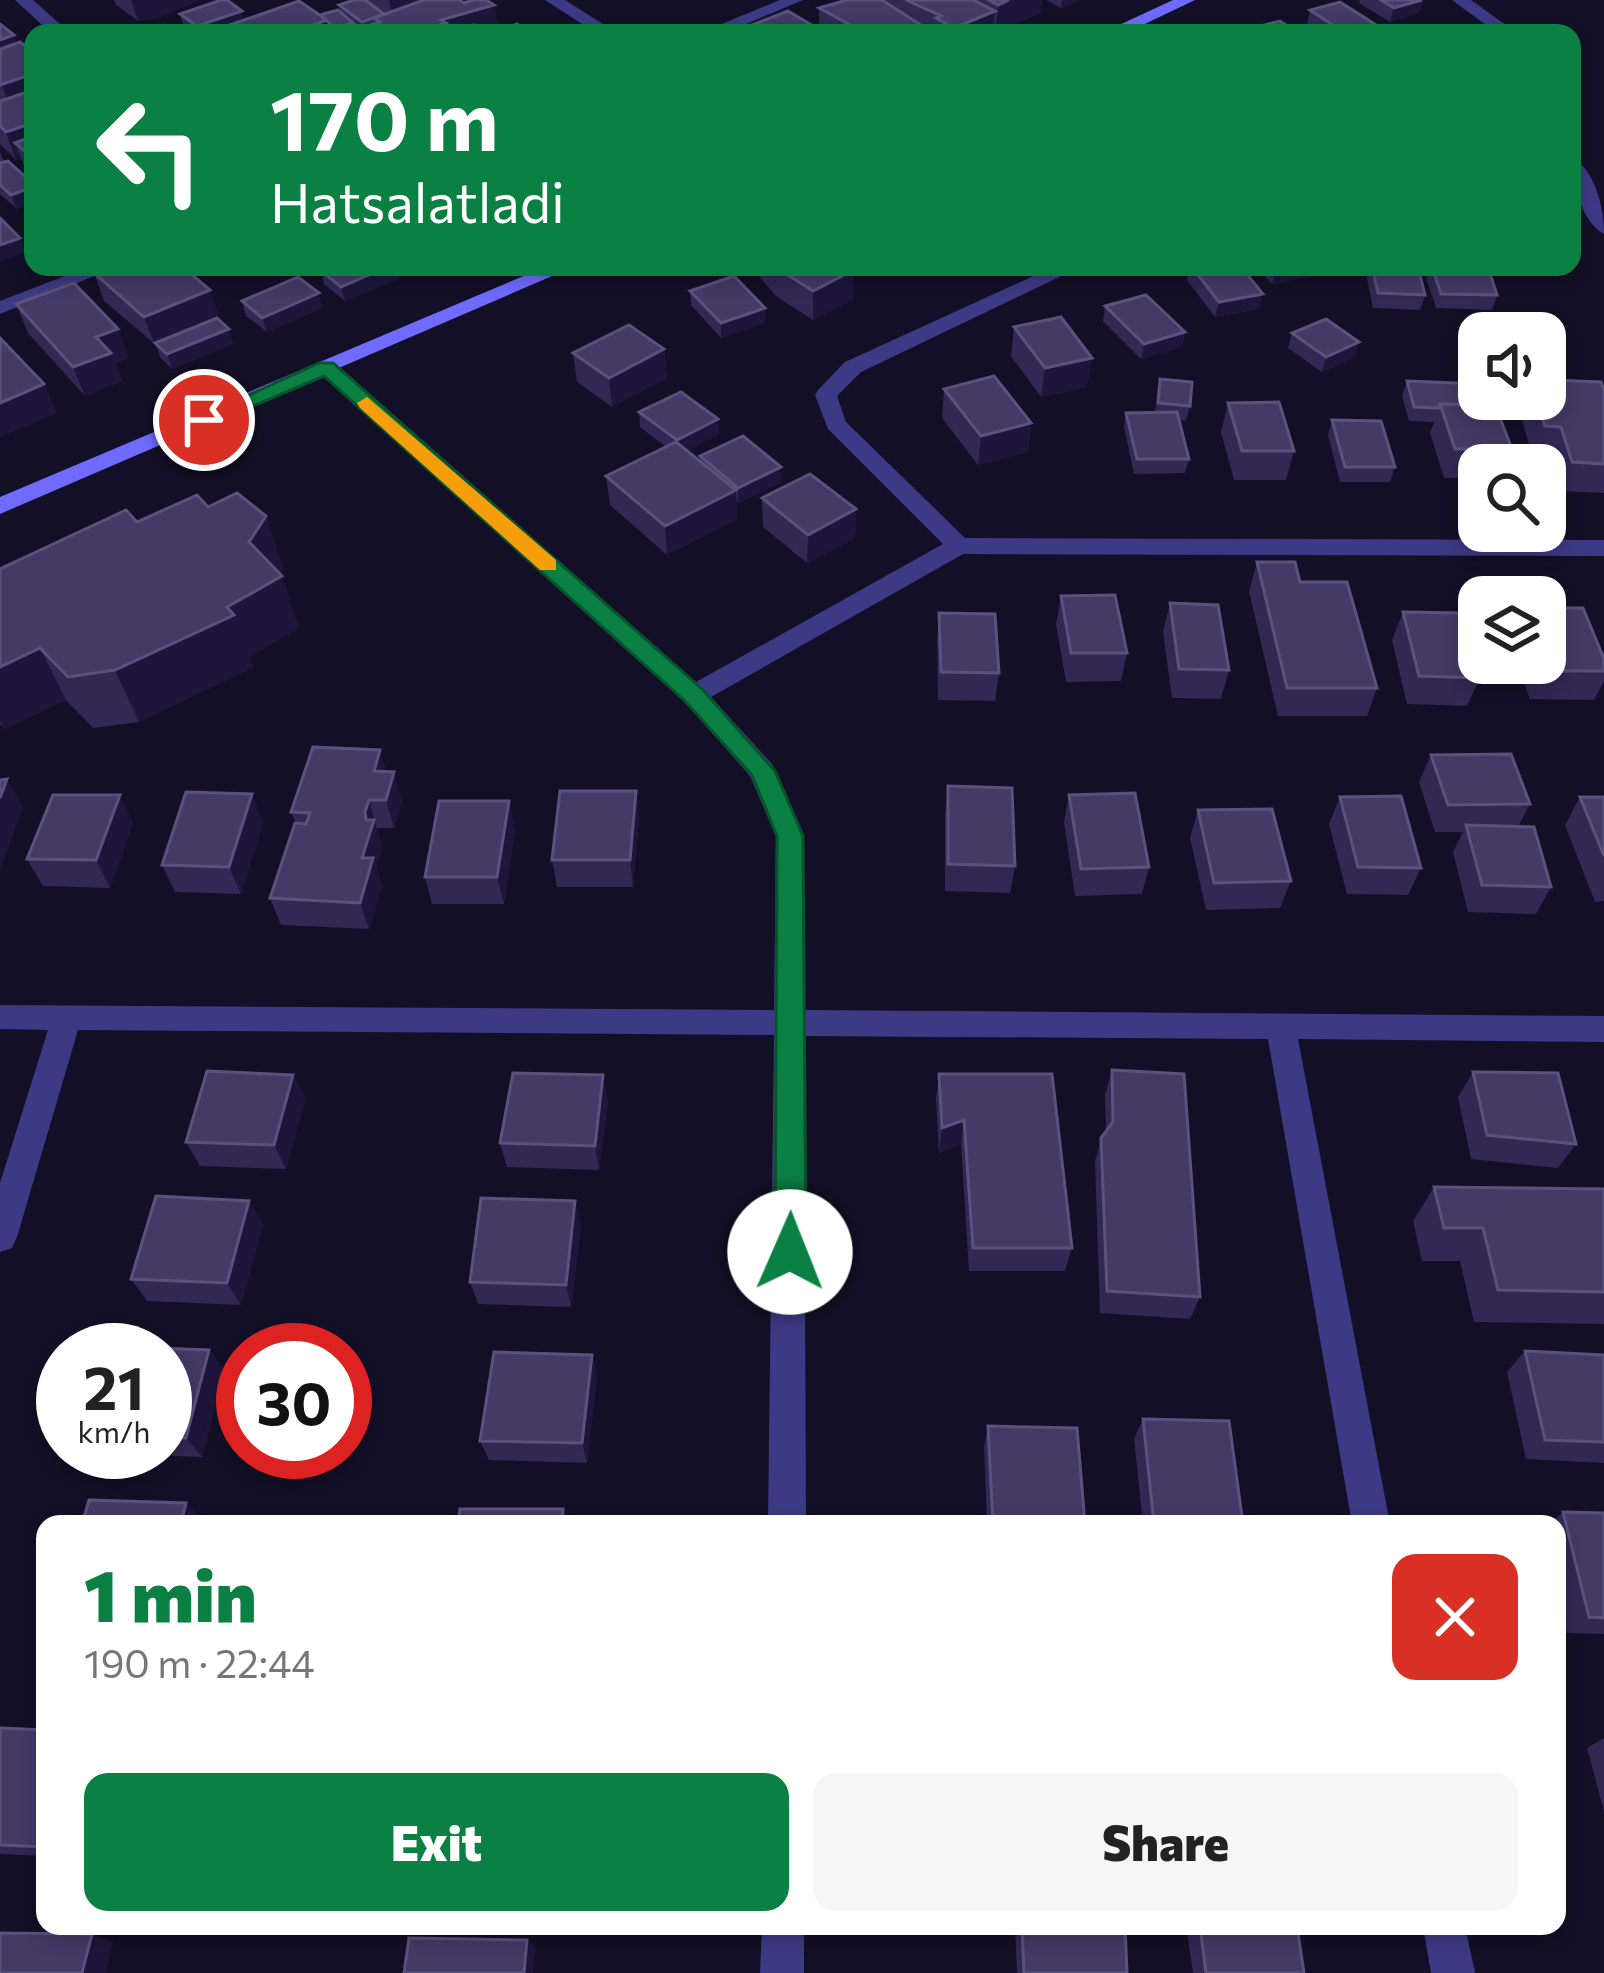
<!DOCTYPE html>
<html lang="en">
<head>
<meta charset="utf-8">
<style>
  :root { --surface:#fff; --page:#f6f6f6; --text:#222; --muted:#767676; --accent:#0b8043 }
  body { margin:0; font-family:Commissioner,sans-serif; background:var(--page); color:var(--text); height:100vh; display:flex; flex-direction:column; font-size:45px; white-space:nowrap }
  * { box-sizing:border-box; margin:0 }
  p { font-size:39px; color:var(--muted) }
  .icon { flex:none; width:66px; height:66px; fill:none; stroke:currentColor; stroke-width:2; stroke-linecap:round; stroke-linejoin:round }
  .map { position:relative; flex:1; overflow:hidden }
  .side { position:absolute; left:36px; top:1515px; width:1530px; height:420px; display:flex; flex-direction:column; background:var(--surface); border-radius:24px; box-shadow:0 6px 18px #0003 }
  .side>* { flex:none }
  .hud { position:absolute; left:24px; top:24px; width:1557px; height:252px; border-radius:24px; box-shadow:0 6px 18px #0003; background:#0b8043; color:#fff; overflow:hidden }
  .tools { position:absolute; left:1458px; top:312px; display:grid; gap:24px }
  .tools a { display:grid; place-items:center; width:108px; height:108px; border-radius:24px; background:var(--surface); box-shadow:0 6px 18px #0003; font-size:60px }
  .speed { position:absolute; left:36px; top:1323px; display:flex; gap:24px; font-size:60px; font-weight:700; text-align:center }
  .speed>* { display:grid; place-content:center; width:156px; height:156px; border-radius:50%; background:var(--surface); box-shadow:0 6px 18px #0003; line-height:1 }
  .speed small { font-size:30px; font-weight:400 }
  .speed .limit { border:18px solid #d22; background:#fff; color:#111 }
  .pin { position:absolute; display:grid; place-items:center; width:102px; height:102px; color:#fff; margin:-51px; border:6px solid #fff; border-radius:50%; box-shadow:0 3px 12px #0007 }
  .me { position:absolute; width:132px; margin:-66px; rotate:1deg; stroke-linejoin:round; filter:drop-shadow(0 0 9px #0008) }
  .turn { display:flex; align-items:center; gap:42px; height:252px; padding:0 48px; font-size:54px }
  .turn .icon { width:156px; height:156px; stroke-width:2.5 }
  .turn b { display:block; font-size:84px; line-height:102px }
  .round { display:grid; place-items:center; flex:none; width:126px; height:126px; border-radius:24px; background:var(--page) }
  .head { display:flex; align-items:center; justify-content:space-between; height:204px; padding:0 48px }
  h1 { font-size:72px; font-weight:800; line-height:90px; color:var(--accent) }
  .button { display:flex; gap:24px; margin-top:auto; padding:24px 48px }
  .button a { flex:1; height:138px; border-radius:24px; background:var(--accent); color:#fff; font-size:48px; font-weight:800; line-height:138px; text-align:center }
  .button a+a { background:var(--page); color:var(--text) }
  .map>svg:first-child { display:block }
  .lines { fill:none; stroke-linecap:round; stroke-linejoin:round }
  .street { fill:#3d3a85; fill-rule:evenodd }
  .secondary { fill:#6f6bff; fill-rule:evenodd }
  .wall { fill:#312854 }
  .shaded-wall { fill:#1d163a }
  .building { fill:#433a66; stroke:#5a527e; stroke-width:3 }
  .route { fill:#0b8043; stroke:#07532c; stroke-width:3 }
  .slow { fill:#f59e0b }
</style>
</head>
<body>
<div class="map">
<svg width="1604" height="1973" viewBox="0 0 1604 1973">
  <rect width="100%" height="100%" fill="#130f26"/>
  <g class="lines">
    <g class="street">
      <polygon points="15,0 33,0 70,33 51,33"/>
      <polygon points="545,0 565,0 617,33 596,33"/>
      <polygon points="780,0 803,0 725,33 700,33"/>
      <polygon points="1452,0 1471,0 1517,33 1497,33"/>
      <path d="M 1572,157 C 1595,170 1604,208 1604,234 C 1581,222 1572,182 1572,157 Z"/>
      <polygon points="88,267 117,267 0,314 0,301"/>
      <polygon points="1053,267 1080,267 861,372 837,396 846,422 965,538 1604,540 1604,556 963,554 711,697 772,764 804,836 804,1010 1604,1016 1604,1042 1298,1039 1390,1524 1352,1524 1268,1039 804,1036 806,1524 768,1524 774,1035 78,1030 17,1237 12,1248 0,1252 0,1183 48,1030 0,1029 0,1005 774,1010 776,836 750,776 685,702 319,373 319,363 335,363 696,682 943,544 828,429 815,395 818,390 845,362"/>
      <polygon points="762,1926 804,1926 804,1973 760,1973"/>
      <polygon points="1423,1926 1465,1926 1475,1973 1431,1973"/>
    </g>
    <g class="secondary">
      <polygon points="1173,0 1195,0 1126,33 1102,33"/>
      <polygon points="545,267 573,267 0,514 0,497"/>
    </g>
  </g>
  <g class="wall">
    <polygon points="114,0 200,0 160,17 138,21 116,5"/>
    <polygon points="368,0 459,0 463,3 494,5 498,31 530,33 361,33 355,28 356,33 191,33 184,28 180,14 242,11 244,20 320,15 341,12 339,5 368,2"/>
    <polygon points="847,0 1042,0 1040,13 995,32 993,30 993,33 744,33 744,28 819,30 819,8"/>
    <polygon points="1046,0 1081,0 1061,8"/>
    <polygon points="1360,0 1423,0 1419,13 1390,22 1359,3"/>
    <polygon points="1310,10 1374,33 1320,33 1307,24"/>
    <polygon points="0,24 17,43 33,51 33,177 26,171 21,158 16,160 0,144"/>
    <polygon points="0,152 4,162 33,184 33,203 17,209 0,194"/>
    <polygon points="311,267 402,267 404,276 345,301 324,284 322,275"/>
    <polygon points="751,267 849,267 853,299 813,320 776,296"/>
    <polygon points="1190,267 1241,267 1259,309 1215,317 1187,280"/>
    <polygon points="1257,267 1319,267 1317,275 1272,284"/>
    <polygon points="1368,267 1418,267 1425,295 1420,310 1373,308 1366,274"/>
    <polygon points="1430,267 1488,267 1497,295 1492,310 1436,308 1426,278"/>
    <polygon points="94,273 219,318 233,344 172,369 160,357 156,345 104,301"/>
    <polygon points="690,291 765,323 721,338 691,305"/>
    <polygon points="242,301 322,308 267,332 246,316"/>
    <polygon points="16,304 118,329 128,358 115,363 122,381 85,396 28,333"/>
    <polygon points="1105,306 1185,332 1182,347 1141,359 1103,321"/>
    <polygon points="1467,322 1479,333 1479,369 1462,337"/>
    <polygon points="1014,327 1087,387 1041,397 1011,356"/>
    <polygon points="1292,333 1355,357 1322,372 1288,348"/>
    <polygon points="664,349 667,378 612,407 577,382 573,353"/>
    <polygon points="1160,379 1190,406 1186,421 1179,420 1189,459 1185,473 1134,474 1124,427 1126,413 1155,412"/>
    <polygon points="1552,380 1604,391 1604,493 1559,491 1549,455 1532,455 1522,420 1531,399 1545,399"/>
    <polygon points="1407,381 1512,449 1506,465 1479,465 1479,478 1444,478 1430,433 1434,422 1409,421 1402,396"/>
    <polygon points="944,389 1031,423 1028,452 978,465 942,418"/>
    <polygon points="1228,403 1294,451 1286,480 1234,480 1221,432"/>
    <polygon points="639,412 718,419 719,434 686,451 700,461 700,456 782,482 738,503 736,501 737,519 667,555 610,505 606,476 666,447 640,427"/>
    <polygon points="1332,420 1395,467 1390,482 1340,482 1328,435"/>
    <polygon points="762,498 856,509 855,538 807,563 763,527"/>
    <polygon points="208,507 266,516 283,568 279,573 299,628 249,657 253,667 139,722 93,728 66,700 5,729 0,724 0,569 137,522"/>
    <polygon points="1257,562 1377,688 1367,716 1278,716 1249,591"/>
    <polygon points="1061,596 1127,653 1121,681 1066,682 1056,624"/>
    <polygon points="1170,603 1229,670 1221,699 1172,698 1163,632"/>
    <polygon points="1403,612 1480,678 1467,706 1407,704 1392,640"/>
    <polygon points="939,613 999,673 995,701 938,700 937,642"/>
    <polygon points="1604,659 1604,681 1594,700 1530,699 1517,663"/>
    <polygon points="1431,755 1530,804 1518,827 1551,887 1536,914 1468,912 1453,852 1463,832 1435,832 1419,782"/>
    <polygon points="387,772 402,800 394,828 377,828 377,830 382,848 376,868 382,885 369,929 281,925 270,898 296,823 291,812"/>
    <polygon points="948,786 1015,866 1010,893 945,891 945,814"/>
    <polygon points="636,791 639,818 633,887 557,887 552,860"/>
    <polygon points="1069,795 1149,867 1142,894 1075,896 1064,822"/>
    <polygon points="1340,797 1421,868 1408,895 1347,894 1329,824"/>
    <polygon points="1580,797 1604,797 1604,901 1595,902 1565,825"/>
    <polygon points="1198,810 1291,881 1280,908 1206,910 1190,838"/>
    <polygon points="263,822 241,894 175,892 162,865"/>
    <polygon points="133,823 110,888 43,886 27,859"/>
    <polygon points="515,829 504,904 432,904 425,877"/>
    <polygon points="1112,1070 1200,1297 1190,1319 1100,1313 1095,1162 1101,1138 1106,1133 1105,1095"/>
    <polygon points="1473,1072 1576,1144 1558,1168 1471,1159 1458,1097"/>
    <polygon points="939,1074 1072,1248 1065,1271 969,1271 961,1144 939,1153 936,1099"/>
    <polygon points="293,1075 305,1099 286,1169 200,1166 186,1142"/>
    <polygon points="608,1100 599,1170 507,1167 500,1143"/>
    <polygon points="1434,1187 1604,1189 1604,1324 1474,1322 1460,1261 1422,1261 1413,1221"/>
    <polygon points="263,1224 241,1305 147,1301 131,1279"/>
    <polygon points="581,1224 571,1307 478,1304 470,1282"/>
    <polygon points="165,1350 209,1350 224,1371 202,1457 95,1453 165,1452"/>
    <polygon points="1525,1351 1604,1355 1604,1463 1526,1459 1507,1372"/>
    <polygon points="592,1355 597,1376 587,1463 489,1460 480,1441"/>
    <polygon points="1143,1419 1243,1524 1143,1524 1134,1439"/>
    <polygon points="988,1426 1085,1524 987,1524 984,1446"/>
    <polygon points="1563,1512 1604,1513 1604,1634 1567,1633 1557,1589 1557,1524 1550,1524"/>
    <polygon points="0,1728 45,1730 45,1856 0,1854"/>
    <polygon points="1604,1738 1604,1811 1587,1748"/>
    <polygon points="1015,1926 1125,1926 1127,1973 1017,1973"/>
    <polygon points="1186,1926 1297,1926 1304,1973 1193,1973"/>
  </g>
  <g class="shaded-wall">
    <polygon points="131,0 200,0 160,17 138,21"/>
    <polygon points="389,0 448,0 394,26"/>
    <polygon points="1009,0 1042,0 1040,13 995,32 998,5"/>
    <polygon points="1062,0 1081,0 1061,8"/>
    <polygon points="1423,0 1419,13 1390,22 1394,8"/>
    <polygon points="494,5 498,32 418,33 441,20"/>
    <polygon points="242,11 246,25 222,33 199,33 197,26"/>
    <polygon points="995,11 993,33 954,33 954,28"/>
    <polygon points="327,20 330,33 290,33"/>
    <polygon points="353,23 356,33 336,33 335,28"/>
    <polygon points="1376,25 1374,33 1347,33"/>
    <polygon points="14,35 24,63 0,70 0,40"/>
    <polygon points="33,74 33,105 12,113 2,85"/>
    <polygon points="33,123 33,154 15,143 21,158 16,160 6,132"/>
    <polygon points="33,187 33,203 17,209 11,195"/>
    <polygon points="20,238 26,252 0,261 0,245"/>
    <polygon points="387,267 402,267 404,276 345,301 341,287"/>
    <polygon points="1276,267 1319,267 1317,275 1272,284"/>
    <polygon points="854,270 853,299 813,320 813,291"/>
    <polygon points="210,290 219,318 155,346 144,317"/>
    <polygon points="319,293 322,308 267,332 262,318"/>
    <polygon points="1263,294 1259,309 1215,317 1219,302"/>
    <polygon points="765,308 765,323 721,338 721,323"/>
    <polygon points="118,329 128,358 115,363 122,381 85,396 73,367 96,337"/>
    <polygon points="229,329 233,344 172,369 167,354"/>
    <polygon points="1185,332 1182,347 1141,359 1144,344"/>
    <polygon points="1359,342 1355,357 1322,372 1326,357"/>
    <polygon points="664,349 667,378 612,407 609,378"/>
    <polygon points="1092,358 1087,387 1041,397 1045,368"/>
    <polygon points="44,384 57,413 0,437 0,403"/>
    <polygon points="718,419 719,434 678,455 677,440"/>
    <polygon points="1031,423 1028,452 978,465 981,436"/>
    <polygon points="781,467 782,482 738,503 738,488"/>
    <polygon points="736,490 737,519 667,555 665,526"/>
    <polygon points="856,509 855,538 807,563 808,535"/>
    <polygon points="266,516 283,568 275,580 282,576 299,628 249,657 253,667 139,722 115,670 227,607 249,542"/>
    <polygon points="40,648 66,700 5,729 0,721 0,667"/>
    <polygon points="380,750 388,778 374,771"/>
    <polygon points="394,772 402,800 394,828 386,800"/>
    <polygon points="7,779 23,807 0,871 0,798"/>
    <polygon points="636,791 639,818 633,887 630,860"/>
    <polygon points="252,794 263,822 241,894 229,867"/>
    <polygon points="120,795 133,823 110,888 96,860"/>
    <polygon points="369,800 382,848 376,868 382,885 369,929 360,903 365,812"/>
    <polygon points="509,801 515,829 504,904 497,877"/>
    <polygon points="293,1075 305,1099 286,1169 274,1145"/>
    <polygon points="603,1075 608,1100 599,1170 595,1146"/>
    <polygon points="964,1120 961,1144 939,1153 942,1128"/>
    <polygon points="249,1201 263,1224 241,1305 227,1283"/>
    <polygon points="575,1201 581,1224 571,1307 566,1285"/>
    <polygon points="209,1350 224,1371 202,1457 186,1438"/>
    <polygon points="592,1355 597,1376 587,1463 582,1443"/>
    <polygon points="186,1503 203,1521 202,1524 181,1524"/>
    <polygon points="92,1934 113,1942 106,1973 82,1973"/>
    <polygon points="527,1940 536,1947 533,1973 524,1973"/>
  </g>
  <g class="building">
    <polygon points="221,0 227,0 242,11 197,26 180,14"/>
    <polygon points="354,0 365,0 384,14 362,22 339,5"/>
    <polygon points="424,0 459,0 464,3 472,0 486,0 494,5 441,20 446,23 418,33 373,33 364,27 380,22 374,18"/>
    <polygon points="847,0 882,0 927,29 918,33 865,33 819,8"/>
    <polygon points="906,0 973,0 995,11 954,28 936,18 941,16"/>
    <polygon points="989,0 1009,0 998,5"/>
    <polygon points="1381,0 1422,0 1394,8"/>
    <polygon points="299,1 327,20 290,33 207,33"/>
    <polygon points="1340,2 1376,25 1345,33 1310,10"/>
    <polygon points="338,10 353,23 335,28 320,15"/>
    <polygon points="788,11 825,33 754,33 744,28"/>
    <polygon points="1280,21 1298,33 1254,33 1249,29"/>
    <polygon points="0,24 14,35 0,40"/>
    <polygon points="517,24 530,33 492,33"/>
    <polygon points="474,25 486,33 453,33"/>
    <polygon points="20,42 33,51 33,74 0,85 0,49"/>
    <polygon points="33,90 33,123 6,132 0,126 0,101"/>
    <polygon points="33,136 33,158 15,143"/>
    <polygon points="8,161 33,184 33,187 11,195 0,185 0,163"/>
    <polygon points="0,218 20,238 0,245"/>
    <polygon points="108,267 183,267 210,290 144,317 94,273"/>
    <polygon points="327,267 387,267 341,287 320,270"/>
    <polygon points="775,267 849,267 854,270 813,291"/>
    <polygon points="1192,267 1241,267 1263,294 1219,302"/>
    <polygon points="1372,267 1418,267 1425,295 1378,293"/>
    <polygon points="1432,267 1488,267 1497,295 1441,294"/>
    <polygon points="734,276 765,308 721,323 690,291"/>
    <polygon points="298,277 319,293 262,318 242,301"/>
    <polygon points="74,283 118,329 96,337 111,353 73,367 16,304"/>
    <polygon points="1146,295 1185,332 1144,344 1105,306"/>
    <polygon points="1061,317 1092,358 1045,368 1014,327"/>
    <polygon points="217,318 229,329 167,354 155,343"/>
    <polygon points="1326,319 1359,342 1326,357 1292,333"/>
    <polygon points="1520,321 1526,333 1479,333 1479,346 1467,322"/>
    <polygon points="629,325 664,349 609,378 573,353"/>
    <polygon points="0,338 44,384 0,403"/>
    <polygon points="994,376 1031,423 981,436 944,389"/>
    <polygon points="1160,379 1192,382 1190,406 1158,403"/>
    <polygon points="1552,380 1601,382 1604,391 1604,464 1572,462 1561,427 1545,426 1536,399 1545,399 1545,392 1556,392"/>
    <polygon points="1407,381 1479,384 1479,399 1489,399 1491,405 1440,404 1439,408 1414,407"/>
    <polygon points="681,392 718,419 677,440 639,412"/>
    <polygon points="1279,402 1294,451 1242,451 1228,403"/>
    <polygon points="1440,404 1495,405 1512,449 1455,449"/>
    <polygon points="1177,412 1189,459 1137,459 1126,413"/>
    <polygon points="1332,420 1381,421 1395,467 1345,467"/>
    <polygon points="743,436 781,467 738,488 700,456"/>
    <polygon points="676,442 736,490 665,526 606,476"/>
    <polygon points="810,474 856,509 808,535 762,498"/>
    <polygon points="237,493 266,516 249,542 282,576 227,607 234,615 115,670 68,677 40,648 0,667 0,569 126,510 137,522 197,495 208,507"/>
    <polygon points="1257,562 1295,562 1300,582 1347,582 1377,688 1287,688"/>
    <polygon points="1115,595 1127,653 1071,653 1061,596"/>
    <polygon points="1170,603 1218,605 1229,670 1179,669"/>
    <polygon points="1545,608 1583,608 1604,659 1604,671 1544,671 1541,663 1545,663"/>
    <polygon points="1403,612 1462,613 1480,678 1419,676"/>
    <polygon points="939,613 995,614 999,673 941,672"/>
    <polygon points="313,747 380,750 374,771 394,772 386,800 369,800 365,812 366,820 374,820 362,858 373,858 360,903 270,898 295,823 306,824 310,813 291,812"/>
    <polygon points="1511,754 1530,804 1448,805 1431,755"/>
    <polygon points="7,779 0,798 0,780"/>
    <polygon points="948,786 1012,788 1015,866 948,864"/>
    <polygon points="560,791 636,791 630,860 552,860"/>
    <polygon points="186,792 252,794 229,867 162,865"/>
    <polygon points="1135,793 1149,867 1081,869 1069,795"/>
    <polygon points="53,795 120,795 96,860 27,859"/>
    <polygon points="1401,796 1421,868 1358,867 1340,797"/>
    <polygon points="1580,797 1604,797 1604,856"/>
    <polygon points="439,801 509,801 497,877 425,877"/>
    <polygon points="1272,809 1291,881 1214,883 1198,810"/>
    <polygon points="1466,825 1534,827 1551,887 1482,885"/>
    <polygon points="1112,1070 1184,1074 1200,1297 1107,1291 1101,1138 1113,1122"/>
    <polygon points="207,1071 293,1075 274,1145 186,1142"/>
    <polygon points="1473,1072 1558,1073 1576,1144 1487,1135"/>
    <polygon points="513,1073 603,1075 595,1146 500,1143"/>
    <polygon points="939,1074 1052,1074 1072,1248 973,1248 964,1120 942,1128"/>
    <polygon points="1434,1187 1604,1189 1604,1292 1498,1290 1483,1228 1444,1228"/>
    <polygon points="156,1196 249,1201 227,1283 131,1279"/>
    <polygon points="481,1198 575,1201 566,1285 470,1282"/>
    <polygon points="103,1346 209,1350 186,1438 165,1437 165,1350 101,1350"/>
    <polygon points="1525,1351 1604,1355 1604,1442 1545,1440"/>
    <polygon points="494,1352 592,1355 582,1443 480,1441"/>
    <polygon points="1143,1419 1229,1421 1243,1524 1154,1524"/>
    <polygon points="988,1426 1077,1428 1085,1524 993,1524"/>
    <polygon points="89,1500 186,1503 181,1524 82,1524"/>
    <polygon points="460,1509 563,1509 562,1524 458,1524"/>
    <polygon points="1563,1512 1604,1513 1604,1618 1589,1617"/>
    <polygon points="0,1728 45,1730 45,1847 0,1845"/>
    <polygon points="1022,1926 1125,1926 1127,1973 1024,1973"/>
    <polygon points="1200,1926 1297,1926 1304,1973 1206,1973"/>
    <polygon points="0,1933 92,1934 82,1973 0,1973"/>
    <polygon points="409,1938 527,1940 524,1973 404,1973"/>
  </g>
  <polygon class="route" points="319,363 333,363 702,689 775,771 803,836 806,1252 801,1261 780,1261 775,1252 777,836 752,775 685,701 324,376 211,424 194,420"/>
  <polygon class="slow" points="367,397 556,560 556,570 540,570 360,408 357,403"/>
</svg>
<div class="tools">
<a><svg class="icon" aria-label="sound" viewBox="0 0 24 24"><path d="M4 9h4l5-4v14l-5-4H4zM17 9q2 3 0 6"/></svg></a>
<a><svg class="icon" aria-label="search" viewBox="0 0 24 24"><circle cx="10" cy="10" r="6"/><path d="M15 15l6 6"/></svg></a>
<a><svg class="icon" aria-label="layers" viewBox="0 0 24 24"><path d="M12 4l9 5-9 5-9-5zM3 14l9 5 9-5"/></svg></a>
</div>
<div class="speed"><div>21<small>km/h</small></div><div class="limit">30</div></div>
<div class="pin" style="left:204px;top:420px;background:#d93025"><svg class="icon" aria-label="arrive" viewBox="0 0 24 24"><path d="M6 21V4h12l-3 4 3 4H6"/></svg></div>
<svg class="me" style="left:790px;top:1252px" viewBox="-20 -20 40 40"><circle r="19" fill="#fff"/><path d="M0-13L10 11 0 6-10 11z" fill="#0b8043"/></svg>
<div class="hud">
<div class="turn"><svg class="icon" aria-label="left" viewBox="0 0 24 24"><path d="M17 20v-9H6M10 6l-5 5 5 5"/></svg><div><b>170 m</b>Hatsalatladi</div></div>
</div>
<section class="side">
<div class="head"><div><h1>1 min</h1><p>190 m · 22:44</p></div><a class="round" style="background:#d93025;color:#fff"><svg class="icon" aria-label="close" viewBox="0 0 24 24"><path d="M6 6l12 12M18 6L6 18"/></svg></a></div>
<div class="button"><a>Exit</a><a>Share</a></div>
</section>
</div>
</body>
</html>
